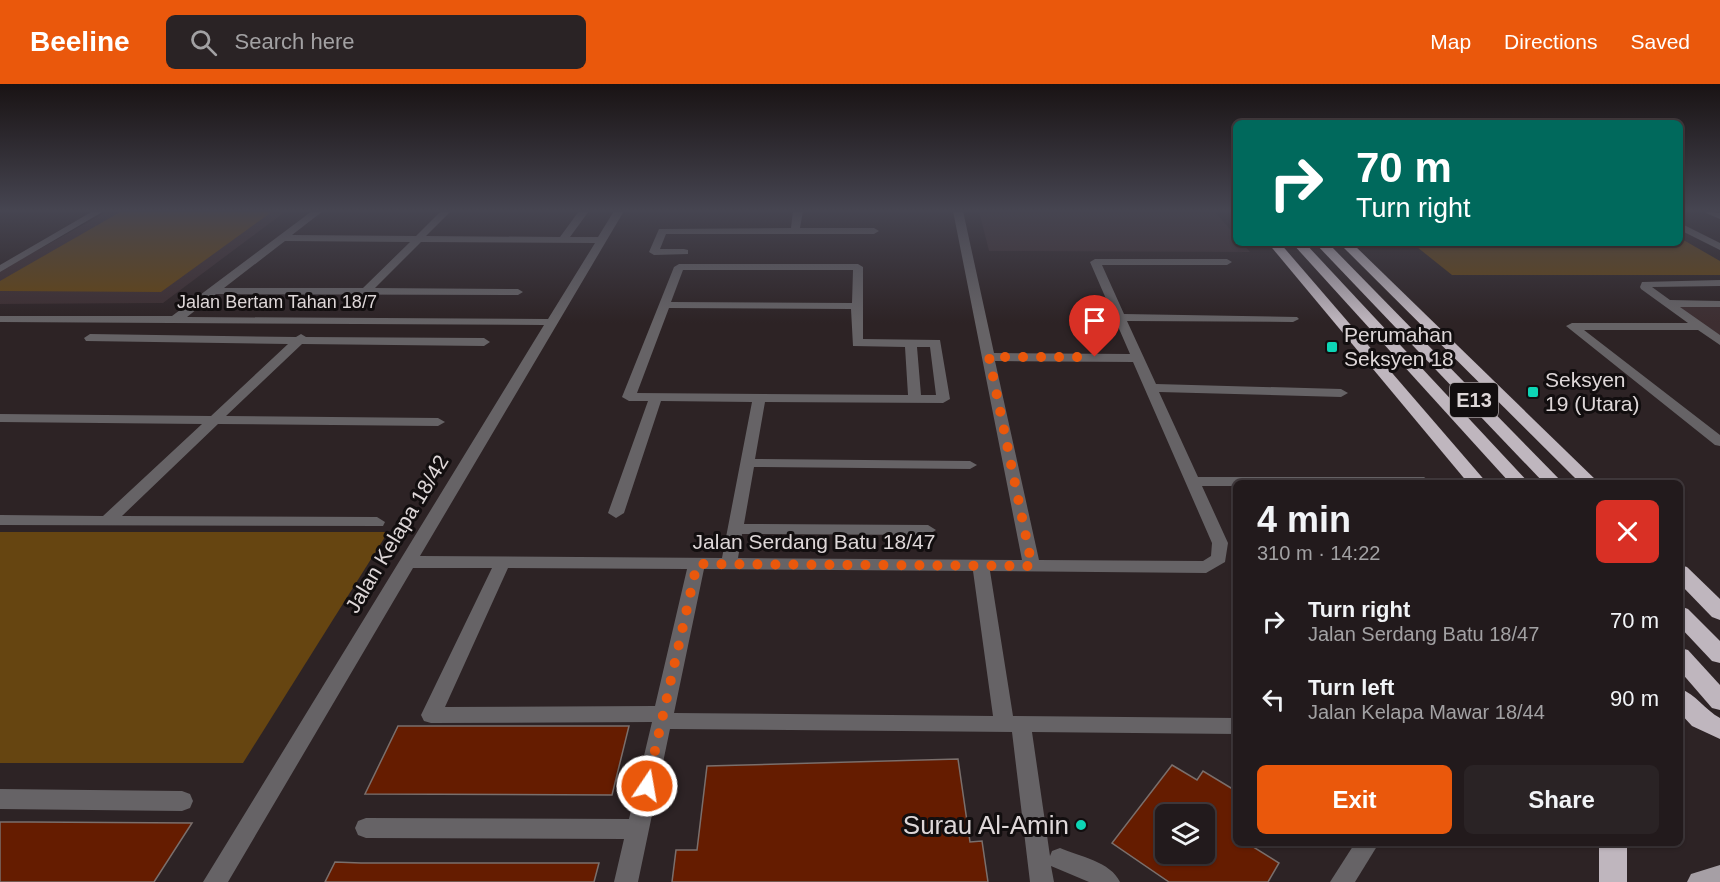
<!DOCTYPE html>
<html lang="en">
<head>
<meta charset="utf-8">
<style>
  :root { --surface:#221a1c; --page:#2a2325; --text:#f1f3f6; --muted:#a2a1a3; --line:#3f383b; --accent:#ea580c }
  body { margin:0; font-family:Arial,sans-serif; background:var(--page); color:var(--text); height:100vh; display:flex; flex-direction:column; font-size:22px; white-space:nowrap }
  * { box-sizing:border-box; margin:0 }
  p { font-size:20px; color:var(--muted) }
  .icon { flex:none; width:33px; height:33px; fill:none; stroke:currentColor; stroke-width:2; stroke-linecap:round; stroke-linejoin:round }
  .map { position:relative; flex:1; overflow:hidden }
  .details { position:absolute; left:1233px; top:396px; width:450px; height:366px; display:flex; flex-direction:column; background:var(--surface); border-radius:9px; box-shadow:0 2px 4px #0004,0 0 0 2px var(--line) }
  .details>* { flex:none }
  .top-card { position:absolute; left:1233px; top:36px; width:450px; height:126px; border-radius:9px; box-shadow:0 2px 4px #0004,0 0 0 2px var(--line); background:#00695c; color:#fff; overflow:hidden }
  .controls { position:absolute; left:1155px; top:720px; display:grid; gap:12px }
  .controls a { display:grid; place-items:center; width:60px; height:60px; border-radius:9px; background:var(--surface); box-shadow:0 2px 4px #0004,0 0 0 2px var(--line); font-size:30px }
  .pin { position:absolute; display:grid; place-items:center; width:51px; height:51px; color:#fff; margin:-62px -26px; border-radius:50% 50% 50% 0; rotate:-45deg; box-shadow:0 0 6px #0007 }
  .pin .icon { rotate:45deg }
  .me { position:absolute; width:66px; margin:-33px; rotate:12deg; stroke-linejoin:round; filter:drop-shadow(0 0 4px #0008) }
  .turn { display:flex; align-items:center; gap:21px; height:126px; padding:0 24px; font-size:27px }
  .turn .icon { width:78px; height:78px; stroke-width:2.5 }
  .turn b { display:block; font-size:42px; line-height:51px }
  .round { display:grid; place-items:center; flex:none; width:63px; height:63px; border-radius:9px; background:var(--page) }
  .overview { display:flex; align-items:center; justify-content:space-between; height:102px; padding:0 24px }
  h1 { font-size:36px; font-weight:700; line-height:45px }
  .cta { display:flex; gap:12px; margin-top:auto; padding:12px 24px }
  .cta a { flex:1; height:69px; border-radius:9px; background:var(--accent); color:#fff; font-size:24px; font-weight:700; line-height:69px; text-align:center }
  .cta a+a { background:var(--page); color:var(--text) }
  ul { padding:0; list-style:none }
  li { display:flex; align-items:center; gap:18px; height:78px; padding:0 24px }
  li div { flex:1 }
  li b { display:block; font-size:22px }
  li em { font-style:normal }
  header { display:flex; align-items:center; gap:36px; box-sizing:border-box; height:84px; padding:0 30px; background:var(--accent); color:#fff }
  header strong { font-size:28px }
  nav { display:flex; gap:33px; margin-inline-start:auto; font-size:21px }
  .search { width:420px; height:54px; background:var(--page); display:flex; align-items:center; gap:15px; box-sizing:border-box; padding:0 21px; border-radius:9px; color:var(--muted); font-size:22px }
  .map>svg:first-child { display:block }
  .built { fill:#3d2e31 }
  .green { fill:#664511 }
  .building { fill:#651c00; stroke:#7a6f6c; stroke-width:1.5; fill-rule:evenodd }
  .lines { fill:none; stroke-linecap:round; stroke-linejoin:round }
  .minor { fill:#666366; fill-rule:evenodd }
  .major { fill:#a69fa5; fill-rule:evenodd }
  .highway { fill:#bfb6be; fill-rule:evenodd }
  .route { stroke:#ea580c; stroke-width:10; stroke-dasharray:0 18 }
  .poi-dot { fill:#0dd5b5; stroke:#120e0f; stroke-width:2 }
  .labels { text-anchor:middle; stroke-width:6; stroke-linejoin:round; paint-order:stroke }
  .far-street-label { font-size:18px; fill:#ded7d8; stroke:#120e0f }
  .shield { fill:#120e0f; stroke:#a19b9c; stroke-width:1.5 }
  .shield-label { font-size:20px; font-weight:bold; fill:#ded7d8 }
  .poi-label { font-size:21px; fill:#ded7d8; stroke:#120e0f; text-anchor:start }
  .street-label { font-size:21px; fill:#ded7d8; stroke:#120e0f }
  .near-poi-label { font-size:26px; fill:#ded7d8; stroke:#120e0f; text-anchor:end }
</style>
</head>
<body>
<header>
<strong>Beeline</strong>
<div class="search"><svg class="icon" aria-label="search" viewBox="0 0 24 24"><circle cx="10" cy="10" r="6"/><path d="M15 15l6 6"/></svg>Search here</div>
<nav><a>Map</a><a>Directions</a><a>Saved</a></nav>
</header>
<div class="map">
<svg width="1720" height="798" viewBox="0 0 1720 798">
  <rect width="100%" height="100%" fill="#2d2325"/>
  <g class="built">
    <polygon points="108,127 286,127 163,219 0,220 0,187"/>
    <polygon points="979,127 1214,127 1236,152 1236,159 1242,159 1250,168 989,167"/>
    <polygon points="1675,221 1720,222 1720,251"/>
  </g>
  <g class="green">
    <polygon points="122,127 273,127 161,208 0,207 0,197"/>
    <polygon points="1680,154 1720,177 1720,191 1452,191 1412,159 1680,159"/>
    <polygon points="0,448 388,448 243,679 0,679"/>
  </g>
  <g class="building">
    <polygon points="398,642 629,642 612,711 365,710"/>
    <polygon points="958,675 970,758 982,757 988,798 672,798 676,766 697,766 707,682"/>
    <path d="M 1172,681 L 1197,696 L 1203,687 L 1236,707 L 1236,759 L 1247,759 L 1279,779 L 1268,798 L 1169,798 L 1112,759 ZM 1166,730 L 1204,730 L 1204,770 L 1166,770 Z"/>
    <polygon points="0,738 28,738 192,739 154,798 0,798"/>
    <polygon points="335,778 361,779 599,779 594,798 325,798"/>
  </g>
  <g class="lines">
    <g class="minor">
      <polygon points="93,127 104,127 0,188 0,181"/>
      <path d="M 312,127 L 323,127 L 292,151 L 416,152 L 441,127 L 451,127 L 426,152 L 560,153 L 579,127 L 589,127 L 570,153 L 598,153 L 614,127 L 624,127 L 420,472 L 722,474 L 752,318 L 661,317 L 624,429 L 616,434 L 608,429 L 648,317 L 629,317 L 622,313 L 674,183 L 679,180 L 858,180 L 863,183 L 863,255 L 940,256 L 950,315 L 943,319 L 765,318 L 755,375 L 970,377 L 977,381 L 970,385 L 754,383 L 744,440 L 928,441 L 936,446 L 928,451 L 742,450 L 738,474 L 1022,476 L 953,127 L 963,127 L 994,269 L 1130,270 L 1090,178 L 1095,175 L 1227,175 L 1232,178 L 1227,181 L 1102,181 L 1124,230 L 1297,233 L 1299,235 L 1293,238 L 1127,237 L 1156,300 L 1341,305 L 1348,309 L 1341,313 L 1159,308 L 1198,393 L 1424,393 L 1431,398 L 1236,399 L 1236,402 L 1202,402 L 1228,459 L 1225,478 L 1206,489 L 990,487 L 1013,632 L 1236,634 L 1236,650 L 1032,648 L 1050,772 L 1052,767 L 1060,764 C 1079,772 1111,778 1120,798 L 1089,798 L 1051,782 L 1054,798 L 1030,798 L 1012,648 L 670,645 L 638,798 L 614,798 L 624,755 L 366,754 L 358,751 L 355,744 L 358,737 L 366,734 L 629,735 L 652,638 L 431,639 L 424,637 L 421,631 L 492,484 L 413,484 L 228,798 L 203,798 L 544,241 L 0,238 L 0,232 L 172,232 ZM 285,157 L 410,158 L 363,204 L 224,204 ZM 421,158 L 595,159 L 548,235 L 187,233 L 216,210 L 518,211 L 523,208 L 518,205 L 375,204 ZM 683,186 L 853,186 L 852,219 L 671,218 ZM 669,224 L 851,225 L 853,262 L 905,263 L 908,311 L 637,309 ZM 917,263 L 930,263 L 936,311 L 921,311 ZM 995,277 L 1133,278 L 1212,459 L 1211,472 L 1203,477 L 1039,476 ZM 508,484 L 687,485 L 655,622 L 445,623 ZM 704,485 L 973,487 L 993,632 L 674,629 Z"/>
      <polygon points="793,127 803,127 800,144 874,144 879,147 874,150 666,150 660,165 684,165 688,166 688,170 654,171 649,168 659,145 791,144"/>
      <polygon points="1704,127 1720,129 1720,135 1706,129"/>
      <polygon points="1680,139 1720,159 1720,166 1680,146"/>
      <polygon points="1720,196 1720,202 1652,203 1670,216 1720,217 1720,223 1680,223 1720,251 1720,261 1698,246 1584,246 1720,351 1720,362 1715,361 1566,242 1572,239 1688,239 1641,205 1640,203 1642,198"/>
      <polygon points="90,250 296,253 301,250 306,253 484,254 490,258 484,262 302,260 226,332 438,334 445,338 438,342 218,340 122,432 377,433 385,438 383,442 0,441 0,431 103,432 202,340 0,338 0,330 211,332 288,260 86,257 84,254"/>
      <polygon points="0,705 182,707 190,710 193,717 190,724 182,727 0,725"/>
      <polygon points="1355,759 1379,759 1355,798 1330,798"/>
    </g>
    <polygon class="major" points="1720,781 1720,798 1687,798 1691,790"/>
    <g class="highway">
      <polygon points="1268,159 1280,159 1487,399 1468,399"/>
      <polygon points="1292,159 1305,159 1529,399 1510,399"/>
      <polygon points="1315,159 1328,159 1563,399 1544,399"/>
      <polygon points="1339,159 1352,159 1599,399 1580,399"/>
      <polygon points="1680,481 1687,483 1720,515 1720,536 1712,533 1680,500"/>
      <polygon points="1680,522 1688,525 1720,557 1720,579 1712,577 1680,543"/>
      <polygon points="1680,564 1688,566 1720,601 1720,626 1712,624 1680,587"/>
      <path d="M 1680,605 C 1696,610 1705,626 1720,634 L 1720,655 L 1692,642 L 1680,629 Z"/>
      <rect x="1599" y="759" width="28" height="39"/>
    </g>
  </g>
  <linearGradient id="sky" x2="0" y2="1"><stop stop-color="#191314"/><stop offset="0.53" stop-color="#464551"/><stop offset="1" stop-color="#464551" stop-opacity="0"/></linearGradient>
  <rect width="1720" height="239" fill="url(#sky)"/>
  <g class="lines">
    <polyline class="route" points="647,702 697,480 1032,482 989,273 1095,273"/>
  </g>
  <g class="poi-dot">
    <rect x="1326" y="257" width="12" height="12" rx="3"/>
    <rect x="1527" y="302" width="12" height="12" rx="3"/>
    <circle cx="1081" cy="741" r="6"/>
  </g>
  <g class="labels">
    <g class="far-street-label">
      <text x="277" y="224">Jalan Bertam Tahan 18/7</text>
    </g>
    <rect class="shield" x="1450" y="299" width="48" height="34" rx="4.5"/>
    <g class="shield-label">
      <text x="1474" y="323">E13</text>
    </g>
    <g class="poi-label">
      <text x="1344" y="258">Perumahan<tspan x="1344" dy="24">Seksyen 18</tspan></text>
      <text x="1545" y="303">Seksyen<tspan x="1545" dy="24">19 (Utara)</tspan></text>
    </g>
    <g class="street-label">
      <text transform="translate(397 450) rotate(-59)" y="7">Jalan Kelapa 18/42</text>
      <text x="814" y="465">Jalan Serdang Batu 18/47</text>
    </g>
    <g class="near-poi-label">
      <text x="1069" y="750">Surau Al-Amin</text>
    </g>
  </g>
</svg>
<div class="controls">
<a><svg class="icon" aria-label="layers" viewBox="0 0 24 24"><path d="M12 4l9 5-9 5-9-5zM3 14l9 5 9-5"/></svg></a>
</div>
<div class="pin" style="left:1095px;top:273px;background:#d93025"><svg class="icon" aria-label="arrive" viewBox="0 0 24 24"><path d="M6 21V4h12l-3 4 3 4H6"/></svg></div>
<svg class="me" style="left:647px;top:702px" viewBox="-20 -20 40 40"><circle r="17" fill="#ea580c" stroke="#fff" stroke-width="3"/><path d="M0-11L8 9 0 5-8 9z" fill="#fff"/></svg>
<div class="top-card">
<div class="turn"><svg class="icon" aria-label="right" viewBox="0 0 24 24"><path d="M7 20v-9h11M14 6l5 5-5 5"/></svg><div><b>70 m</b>Turn right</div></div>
</div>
<section class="details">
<div class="overview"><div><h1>4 min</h1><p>310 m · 14:22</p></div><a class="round" style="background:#d93025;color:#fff"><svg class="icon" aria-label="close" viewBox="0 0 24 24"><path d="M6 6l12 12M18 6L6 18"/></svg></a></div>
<ul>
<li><svg class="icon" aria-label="right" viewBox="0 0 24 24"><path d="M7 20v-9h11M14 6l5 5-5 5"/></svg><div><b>Turn right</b><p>Jalan Serdang Batu 18/47</p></div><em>70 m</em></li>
<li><svg class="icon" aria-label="left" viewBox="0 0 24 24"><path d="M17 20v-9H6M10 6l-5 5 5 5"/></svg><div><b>Turn left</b><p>Jalan Kelapa Mawar 18/44</p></div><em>90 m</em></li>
</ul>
<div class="cta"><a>Exit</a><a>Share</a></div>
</section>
</div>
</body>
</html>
